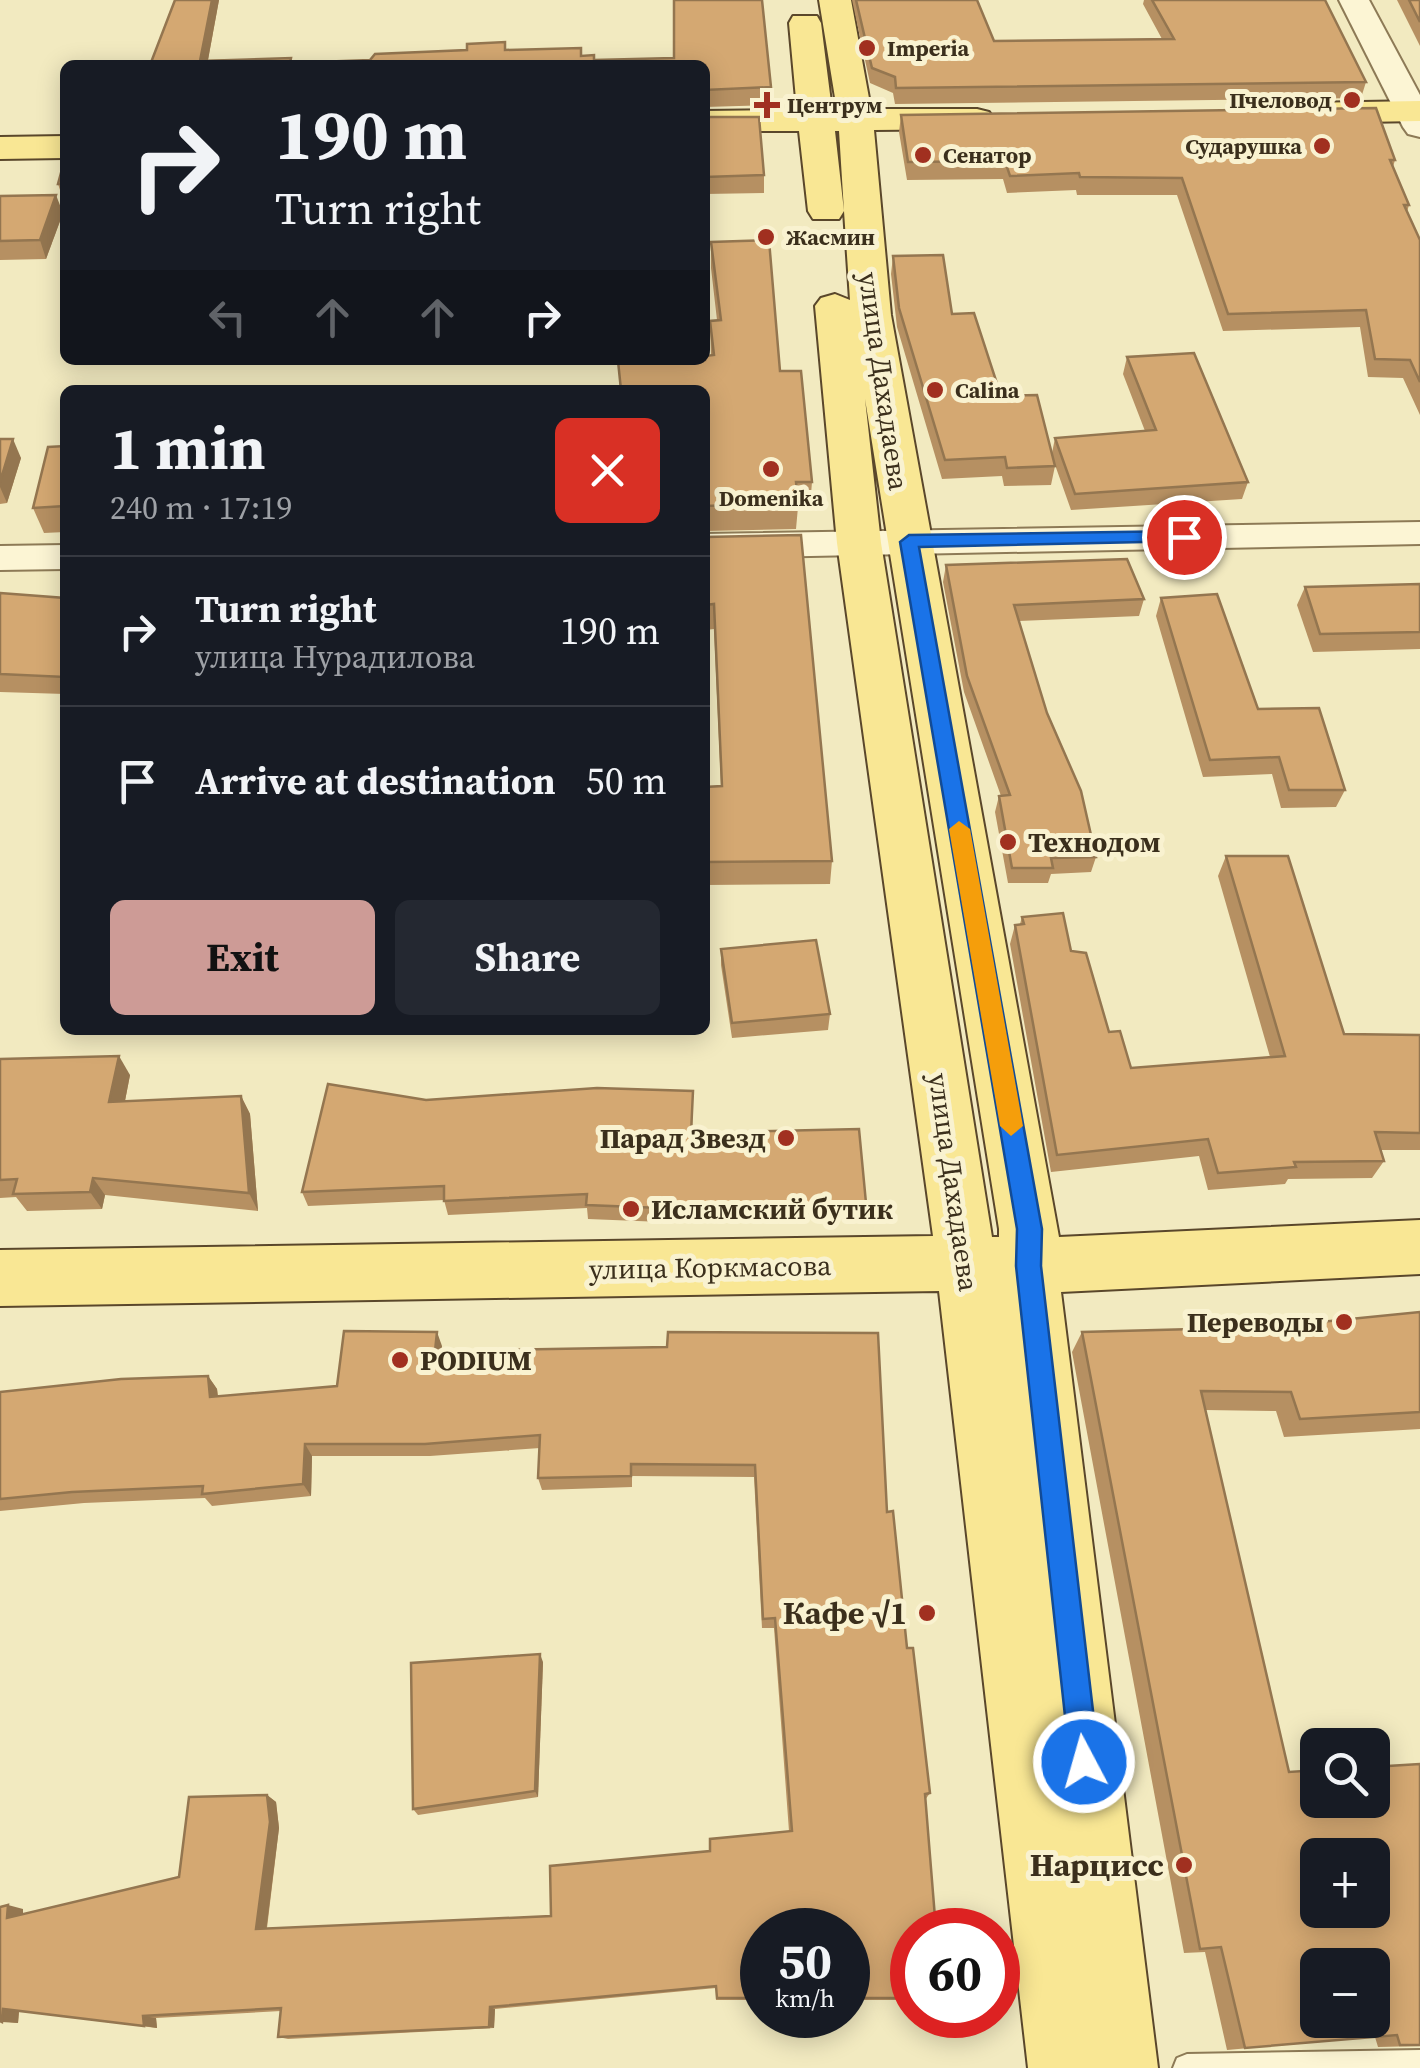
<!DOCTYPE html>
<html lang="en">
<head>
<meta charset="utf-8">
<style>
  :root { --surface:#171b24; --page:#242831; --text:#f1f3f6; --muted:#9ea1a6; --line:#363941; --accent:#cd9b96 }
  body { margin:0; font-family:"Source Serif 4",serif; background:var(--page); color:var(--text); height:100vh; display:flex; flex-direction:column; font-size:38px; white-space:nowrap }
  * { box-sizing:border-box; margin:0 }
  p { font-size:32px; color:var(--muted) }
  .icon { flex:none; width:55px; height:55px; fill:none; stroke:currentColor; stroke-width:2; stroke-linecap:round; stroke-linejoin:round }
  .map { position:relative; flex:1; overflow:hidden }
  .drawer { position:absolute; left:60px; top:385px; width:650px; height:650px; display:flex; flex-direction:column; background:var(--surface); border-radius:15px; box-shadow:0 5px 25px #0003 }
  .drawer>* { flex:none }
  .banner { position:absolute; left:60px; top:60px; width:650px; height:305px; border-radius:15px; box-shadow:0 5px 25px #0003; background:#171b24; color:var(--text); overflow:hidden }
  .controls { position:absolute; left:1300px; top:1728px; display:grid; gap:20px }
  .controls a { display:grid; place-items:center; width:90px; height:90px; border-radius:15px; background:var(--surface); box-shadow:0 5px 25px #0003; font-size:50px }
  .speed { position:absolute; left:740px; top:1908px; display:flex; gap:20px; font-size:50px; font-weight:700; text-align:center }
  .speed>* { display:grid; place-content:center; width:130px; height:130px; border-radius:50%; background:var(--surface); box-shadow:0 5px 25px #0003; line-height:1 }
  .speed small { font-size:25px; font-weight:400 }
  .speed .limit { border:15px solid #d22; background:#fff; color:#111 }
  .pin { position:absolute; display:grid; place-items:center; width:85px; height:85px; color:#fff; margin:-42px; border:5px solid #fff; border-radius:50%; box-shadow:0 2px 10px #0007 }
  .me { position:absolute; width:110px; margin:-55px; rotate:354deg; stroke-linejoin:round; filter:drop-shadow(0 0 8px #0008) }
  .turn { display:flex; align-items:center; gap:35px; height:210px; padding:0 50px; font-size:45px }
  .turn .icon { width:130px; height:130px; stroke-width:2.5 }
  .turn b { display:block; font-size:70px; line-height:85px }
  .lanes { display:flex; align-items:center; height:95px; padding:0 50px; background:#0003; justify-content:center; gap:50px; direction:ltr }
  .lanes .off { opacity:.35 }
  .round { display:grid; place-items:center; flex:none; width:105px; height:105px; border-radius:15px; background:var(--page) }
  .headline { display:flex; align-items:center; justify-content:space-between; height:170px; padding:0 50px }
  h1 { font-size:60px; font-weight:700; line-height:75px }
  .action { display:flex; gap:20px; margin-top:auto; padding:20px 50px }
  .action a { flex:1; height:115px; border-radius:15px; background:var(--accent); color:#111; font-size:40px; font-weight:700; line-height:115px; text-align:center }
  .action a+a { background:var(--page); color:var(--text) }
  ul { padding:0; list-style:none }
  li { display:flex; align-items:center; gap:30px; height:150px; padding:0 50px; border-top:2px solid var(--line) }
  li div { flex:1 }
  li b { display:block; font-size:38px }
  li em { font-style:normal }
  .map>svg:first-child { display:block }
  .lines { fill:none; stroke-linecap:round; stroke-linejoin:round }
  .service-casing { stroke:#8d7a56; stroke-width:4 }
  .minor-casing { stroke:#8d7a56; stroke-width:4 }
  .tertiary-casing { stroke:#8d7a56; stroke-width:4 }
  .primary-casing { stroke:#5a472b; stroke-width:4 }
  .service { fill:#fcf5d4; fill-rule:evenodd }
  .minor { fill:#fcf5d4; fill-rule:evenodd }
  .tertiary { fill:#fcf5d4; fill-rule:evenodd }
  .primary { fill:#f9e794; fill-rule:evenodd }
  .wall { fill:#b69062 }
  .shaded-wall { fill:#947650 }
  .building { fill:#d4a872; stroke:#947650; stroke-width:2.5; fill-rule:evenodd }
  .route { fill:#1a73e8; stroke:#114b97; stroke-width:2.5 }
  .slow { fill:#f59e0b }
  .poi-dot { fill:#a13020; stroke:#f9f2d0; stroke-width:4 }
  .labels { text-anchor:middle; stroke-width:10; stroke-linejoin:round; paint-order:stroke }
  .far-poi-label { font-size:22px; font-weight:bold; fill:#3b2f1c; stroke:#f9f2d0; text-anchor:start }
  .street-label { font-size:28px; fill:#3b2f1c; stroke:#f9f2d0 }
  .poi-label { font-size:28px; font-weight:bold; fill:#3b2f1c; stroke:#f9f2d0; text-anchor:start }
  .near-poi-label { font-size:32px; font-weight:bold; fill:#3b2f1c; stroke:#f9f2d0; text-anchor:end }
</style>
</head>
<body>
<div class="map">
<svg width="1420" height="2068" viewBox="0 0 1420 2068">
  <rect width="100%" height="100%" fill="#f2eac0"/>
  <g class="lines">
    <g class="service-casing">
      <polygon id="service" points="1420,2050 1420,2068 1173,2068 1177,2058 1187,2054"/>
    </g>
    <g class="minor-casing">
      <g id="minor">
        <polygon points="1420,522 1420,544 705,558 705,534"/>
        <polygon points="65,545 65,569 0,570 0,546"/>
      </g>
    </g>
    <g class="tertiary-casing">
      <polygon id="tertiary" points="1339,0 1369,0 1420,95 1420,137 1408,134 1403,127"/>
    </g>
    <g class="primary-casing">
      <g id="primary">
        <path d="M 819,0 L 851,0 L 871,109 L 977,109 L 989,112 L 994,119 L 989,126 L 977,129 L 874,130 L 891,315 L 1059,1237 L 1420,1220 L 1420,1274 L 1061,1292 L 1158,2068 L 1028,2068 L 939,1291 L 0,1306 L 0,1250 L 933,1236 L 837,543 L 815,306 L 821,298 L 835,294 L 850,300 L 844,211 L 839,219 L 813,219 L 808,211 L 799,131 L 705,131 L 705,111 L 797,110 L 789,23 L 793,16 L 817,16 L 821,23 L 832,110 L 837,110 ZM 835,131 L 839,131 L 844,211 ZM 865,399 L 999,1229 L 999,1237 L 992,1237 L 881,543 Z"/>
        <polygon points="1420,101 1420,121 1303,123 1291,120 1286,113 1291,106 1303,103"/>
        <polygon points="65,136 65,158 0,159 0,137"/>
      </g>
    </g>
    <use href="#service" class="service"/>
    <use href="#minor" class="minor"/>
    <use href="#tertiary" class="tertiary"/>
    <use href="#primary" class="primary"/>
  </g>
  <g class="wall">
    <polygon points="175,0 219,0 208,60 291,58 292,63 370,60 375,54 467,50 467,44 505,42 506,50 581,48 581,56 594,55 594,60 674,58 674,0 762,0 771,87 771,105 705,107 705,65 150,65"/>
    <polygon points="852,0 977,0 994,41 1162,39 1143,4 1144,0 1325,0 1366,82 1361,98 895,104 893,93 870,83"/>
    <polygon points="1397,0 1420,0 1420,46"/>
    <polygon points="901,115 1395,160 1393,167 1409,205 1407,212 1420,240 1420,415 1403,378 1368,377 1360,327 1223,331 1177,195 1077,195 1076,190 1007,193 1003,179 907,180 899,132"/>
    <polygon points="705,117 764,175 764,193 705,194"/>
    <polygon points="65,158 65,202 64,202 58,184"/>
    <polygon points="0,196 63,213 46,259 0,260"/>
    <polygon points="711,242 780,371 812,482 810,507 798,507 796,529 705,531 705,390 620,390 618,361 711,355 710,321 717,320 711,268"/>
    <polygon points="893,256 952,314 1001,396 1052,453 1055,438 1145,431 1123,374 1127,357 1248,482 1242,499 1071,510 1054,462 1055,466 1051,485 1004,486 1002,476 942,479 897,327 891,274"/>
    <polygon points="0,439 21,458 7,503 0,504"/>
    <polygon points="65,446 65,532 44,533 33,508"/>
    <polygon points="705,537 832,861 830,884 705,885 705,787 721,786 714,629 705,630"/>
    <polygon points="946,565 1144,599 1139,616 1019,621 1047,713 1096,857 1091,872 1051,874 1048,883 1008,883 995,812 999,796 1001,796 964,692 943,582"/>
    <polygon points="1420,584 1420,649 1313,652 1297,605 1305,587"/>
    <polygon points="0,593 65,598 65,694 0,692"/>
    <polygon points="1161,598 1258,709 1345,790 1336,807 1281,808 1272,774 1203,777 1156,616"/>
    <polygon points="1226,856 1344,1034 1420,1035 1420,1150 1380,1150 1384,1161 1372,1178 1288,1179 1285,1184 1208,1190 1199,1156 1051,1172 1010,944 1015,925 1020,924 1022,917 1071,951 1109,1032 1131,1068 1270,1057 1218,876"/>
    <polygon points="721,949 830,1014 828,1030 732,1038 721,965"/>
    <polygon points="0,1059 130,1075 125,1101 241,1096 250,1114 258,1211 105,1195 102,1209 27,1211 16,1197 0,1198"/>
    <polygon points="693,1091 692,1133 866,1203 864,1216 687,1223 588,1219 587,1208 448,1215 444,1200 308,1206 302,1192 426,1100"/>
    <polygon points="1420,1312 1420,1429 1284,1437 1276,1411 1205,1410 1289,1772 1420,1764 1420,2046 1378,2047 1375,2037 1227,2050 1205,1952 1184,1953 1072,1352 1082,1332 1270,1327"/>
    <polygon points="442,1346 442,1351 887,1512 930,1793 925,1800 912,1930 912,2000 848,2000 848,1930 762,1930 762,2000 716,2000 716,1988 495,2009 494,2028 288,2039 278,2037 281,2011 156,2018 157,2028 19,2011 18,2023 0,2021 23,1909 23,1914 179,1877 267,1795 276,1802 279,1828 267,1928 551,1916 710,1851 789,1831 774,1628 762,1628 754,1477 632,1476 632,1487 542,1490 538,1478 540,1448 430,1456 312,1456 311,1496 212,1506 205,1498 84,1503 0,1511 0,1392 208,1376 217,1389 218,1396 337,1386"/>
    <polygon points="543,1662 538,1797 418,1815 413,1809"/>
  </g>
  <g class="shaded-wall">
    <polygon points="212,0 219,0 207,65 200,61"/>
    <polygon points="56,195 63,213 46,259 40,240"/>
    <polygon points="13,439 21,458 7,503 0,487 0,482"/>
    <polygon points="119,1056 130,1075 121,1121 109,1102"/>
    <polygon points="241,1096 250,1114 258,1211 249,1193"/>
    <polygon points="93,1178 105,1195 102,1209 90,1192"/>
    <polygon points="437,1332 442,1346 440,1364 435,1351"/>
    <polygon points="208,1376 217,1389 219,1410 210,1397"/>
    <polygon points="305,1444 312,1456 311,1496 303,1484"/>
    <polygon points="540,1654 543,1662 538,1797 535,1791"/>
    <polygon points="267,1795 276,1802 279,1828 266,1932 256,1929"/>
    <polygon points="8,1905 23,1909 23,1922 7,1918"/>
    <polygon points="490,2007 495,2009 494,2028 489,2027"/>
    <polygon points="3,2009 19,2011 18,2023 2,2022"/>
    <polygon points="143,2016 156,2018 157,2028 144,2026"/>
  </g>
  <g class="building">
    <polygon points="175,0 212,0 200,61 291,58 290,63 370,60 375,54 467,50 467,44 505,42 505,50 581,48 581,56 594,55 594,60 674,58 674,0 762,0 771,87 705,90 705,65 150,65"/>
    <polygon points="856,0 977,0 994,41 1174,39 1152,0 1325,0 1366,82 896,88 895,77 872,68"/>
    <polygon points="1409,0 1420,0 1420,22"/>
    <polygon points="1376,108 1395,160 1390,160 1409,205 1404,205 1420,240 1420,382 1410,360 1375,359 1366,310 1228,314 1182,178 1080,177 1079,173 1010,176 1005,161 908,162 901,115"/>
    <polygon points="705,117 759,117 764,175 705,177"/>
    <polygon points="65,158 65,184 58,184"/>
    <polygon points="56,195 40,240 0,241 0,196"/>
    <polygon points="769,240 780,371 801,371 812,482 796,482 798,503 705,506 705,390 621,390 618,361 705,360 705,356 714,355 710,321 721,320 711,242"/>
    <polygon points="943,255 952,314 974,313 1001,396 1037,395 1055,466 1007,468 1005,457 945,460 899,308 893,256"/>
    <polygon points="1194,353 1248,482 1075,494 1055,438 1156,430 1127,357"/>
    <polygon points="0,439 13,439 0,482"/>
    <polygon points="65,446 65,506 33,508 48,447"/>
    <polygon points="801,535 832,861 705,862 705,787 722,786 714,604 705,605 705,537"/>
    <polygon points="1127,559 1144,599 1014,605 1047,713 1081,791 1096,857 1051,858 1053,868 1012,868 999,796 1010,795 967,676 946,565"/>
    <polygon points="1420,584 1420,632 1320,634 1305,587"/>
    <polygon points="0,593 65,598 65,677 0,674"/>
    <polygon points="1217,594 1258,709 1319,708 1345,790 1289,790 1279,757 1210,760 1161,598"/>
    <polygon points="1226,856 1288,856 1344,1034 1420,1035 1420,1133 1375,1132 1384,1161 1294,1162 1296,1167 1218,1173 1208,1139 1057,1155 1015,925 1024,924 1022,917 1063,913 1071,951 1086,953 1109,1032 1120,1031 1131,1068 1285,1056"/>
    <polygon points="816,940 830,1014 732,1023 721,949"/>
    <polygon points="119,1056 109,1102 241,1096 249,1193 93,1178 90,1192 13,1194 17,1179 0,1180 0,1059"/>
    <polygon points="328,1084 426,1100 597,1088 693,1091 691,1133 859,1129 866,1203 687,1209 586,1205 587,1194 444,1201 444,1186 302,1192"/>
    <path d="M 1420,1312 L 1420,1412 L 1300,1419 L 1291,1392 L 1201,1391 L 1289,1772 L 1318,1770 L 1318,1800 L 1372,1800 L 1372,1767 L 1420,1764 L 1420,2045 L 1400,2045 L 1397,2035 L 1245,2048 L 1221,1947 L 1200,1949 L 1082,1332 L 1270,1327 ZM 1318,1855 L 1372,1855 L 1372,1910 L 1318,1910 ZM 1318,1965 L 1372,1965 L 1372,2020 L 1318,2020 Z"/>
    <polygon points="344,1331 437,1332 435,1351 667,1347 668,1332 878,1333 887,1512 893,1511 907,1648 913,1648 930,1793 925,1794 936,1930 912,1930 912,1998 848,1998 848,1930 762,1930 762,1998 717,1998 716,1986 490,2007 489,2027 278,2037 281,2008 143,2016 144,2026 3,2009 2,2022 0,2021 0,1907 8,1905 7,1918 179,1877 189,1797 267,1795 270,1822 256,1929 551,1916 550,1866 710,1851 710,1839 792,1831 775,1618 763,1619 755,1465 631,1464 631,1476 538,1478 540,1435 425,1444 305,1444 303,1484 202,1494 203,1486 72,1492 0,1499 0,1392 121,1379 208,1376 210,1397 337,1386"/>
    <polygon points="540,1654 535,1791 413,1809 411,1663"/>
  </g>
  <polygon class="route" points="1184,531 1190,533 1190,541 919,547 1042,1229 1041,1266 1099,1762 1095,1773 1084,1777 1074,1773 1070,1762 1016,1266 1017,1229 900,542 909,535"/>
  <polygon class="slow" points="959,821 970,829 1023,1126 1011,1136 1000,1126 949,829"/>
  <g class="poi-dot">
    <circle cx="867" cy="48" r="10"/>
    <circle cx="1352" cy="100" r="10"/>
    <path d="M762 90h10v10h10v10h-10v10h-10v-10h-10v-10h10z"/>
    <circle cx="1322" cy="146" r="10"/>
    <circle cx="923" cy="155" r="10"/>
    <circle cx="766" cy="237" r="10"/>
    <circle cx="935" cy="390" r="10"/>
    <circle cx="771" cy="469" r="10"/>
    <circle cx="1008" cy="842" r="10"/>
    <circle cx="786" cy="1138" r="10"/>
    <circle cx="631" cy="1209" r="10"/>
    <circle cx="1344" cy="1322" r="10"/>
    <circle cx="400" cy="1360" r="10"/>
    <circle cx="927" cy="1613" r="10"/>
    <circle cx="1184" cy="1865" r="10"/>
  </g>
  <g class="labels">
    <g class="far-poi-label">
      <text x="887" y="56">Imperia</text>
      <text x="1332" y="108" text-anchor="end">Пчеловод</text>
      <text x="787" y="113">Центрум</text>
      <text x="1302" y="154" text-anchor="end">Сударушка</text>
      <text x="943" y="163">Сенатор</text>
      <text x="786" y="245">Жасмин</text>
      <text x="955" y="398">Calina</text>
      <text x="771" y="506" text-anchor="middle">Domenika</text>
    </g>
    <g class="street-label">
      <text transform="translate(884 381) rotate(82)" y="10">улица Дахадаева</text>
      <text transform="translate(954 1182) rotate(82)" y="10">улица Дахадаева</text>
      <text transform="translate(710 1267) rotate(-1)" y="10">улица Коркмасова</text>
    </g>
    <g class="poi-label">
      <text x="1028" y="852">Технодом</text>
      <text x="766" y="1148" text-anchor="end">Парад Звезд</text>
      <text x="651" y="1219">Исламский бутик</text>
      <text x="1324" y="1332" text-anchor="end">Переводы</text>
      <text x="420" y="1370">PODIUM</text>
    </g>
    <g class="near-poi-label">
      <text x="907" y="1624">Кафе √1</text>
      <text x="1164" y="1876">Нарцисс</text>
    </g>
  </g>
</svg>
<div class="controls">
<a><svg class="icon" aria-label="search" viewBox="0 0 24 24"><circle cx="10" cy="10" r="6"/><path d="M15 15l6 6"/></svg></a>
<a>+</a>
<a>−</a>
</div>
<div class="speed"><div>50<small>km/h</small></div><div class="limit">60</div></div>
<div class="pin" style="left:1184px;top:537px;background:#d93025"><svg class="icon" aria-label="arrive" viewBox="0 0 24 24"><path d="M6 21V4h12l-3 4 3 4H6"/></svg></div>
<svg class="me" style="left:1084px;top:1762px" viewBox="-20 -20 40 40"><circle r="17" fill="#1a73e8" stroke="#fff" stroke-width="3"/><path d="M0-11L8 9 0 5-8 9z" fill="#fff"/></svg>
<div class="banner">
<div class="turn"><svg class="icon" aria-label="right" viewBox="0 0 24 24"><path d="M7 20v-9h11M14 6l5 5-5 5"/></svg><div><b>190 m</b>Turn right</div></div>
<div class="lanes"><svg class="icon off" aria-label="left" viewBox="0 0 24 24"><path d="M17 20v-9H6M10 6l-5 5 5 5"/></svg><svg class="icon off" aria-label="ahead" viewBox="0 0 24 24"><path d="M12 20V5M6 11l6-6 6 6"/></svg><svg class="icon off" aria-label="ahead" viewBox="0 0 24 24"><path d="M12 20V5M6 11l6-6 6 6"/></svg><svg class="icon" aria-label="right" viewBox="0 0 24 24"><path d="M7 20v-9h11M14 6l5 5-5 5"/></svg></div>
</div>
<section class="drawer">
<div class="headline"><div><h1>1 min</h1><p>240 m · 17:19</p></div><a class="round" style="background:#d93025;color:#fff"><svg class="icon" aria-label="close" viewBox="0 0 24 24"><path d="M6 6l12 12M18 6L6 18"/></svg></a></div>
<ul>
<li><svg class="icon" aria-label="right" viewBox="0 0 24 24"><path d="M7 20v-9h11M14 6l5 5-5 5"/></svg><div><b>Turn right</b><p>улица Нурадилова</p></div><em>190 m</em></li>
<li><svg class="icon" aria-label="arrive" viewBox="0 0 24 24"><path d="M6 21V4h12l-3 4 3 4H6"/></svg><div><b>Arrive at destination</b></div><em>50 m</em></li>
</ul>
<div class="action"><a>Exit</a><a>Share</a></div>
</section>
</div>
</body>
</html>
